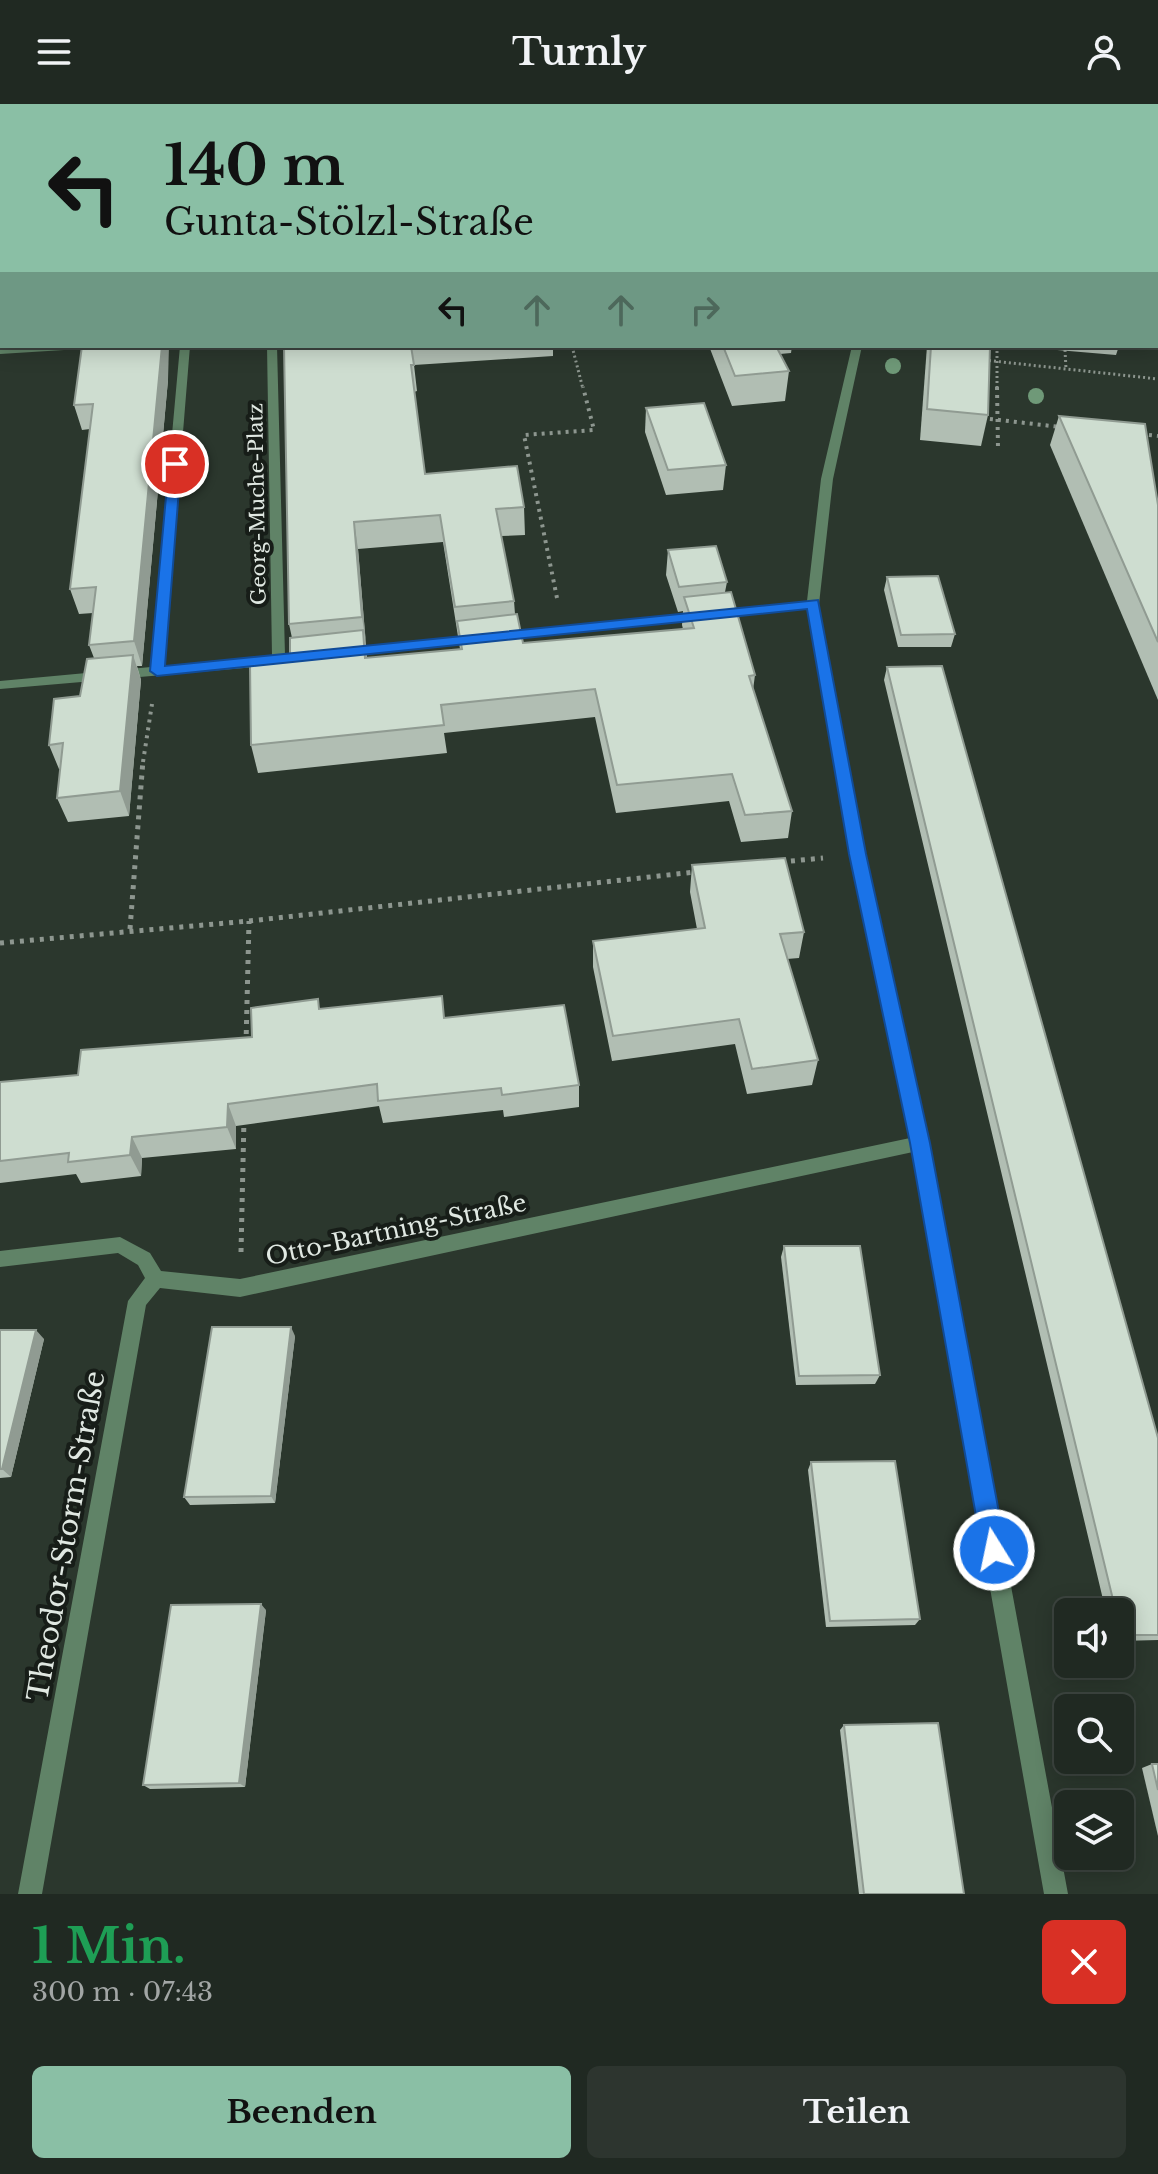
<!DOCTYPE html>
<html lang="de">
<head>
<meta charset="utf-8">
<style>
  :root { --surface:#202922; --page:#2d352f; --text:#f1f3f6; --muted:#a2a6a5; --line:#3d4540; --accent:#8abfa5 }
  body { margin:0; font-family:"Libre Baskerville",serif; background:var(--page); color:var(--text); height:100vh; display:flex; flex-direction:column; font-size:30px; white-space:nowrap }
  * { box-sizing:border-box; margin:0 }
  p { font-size:26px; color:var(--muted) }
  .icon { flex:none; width:44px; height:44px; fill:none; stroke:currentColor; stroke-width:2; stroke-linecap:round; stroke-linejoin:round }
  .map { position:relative; height:1790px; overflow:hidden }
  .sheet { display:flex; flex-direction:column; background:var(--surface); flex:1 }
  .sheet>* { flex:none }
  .banner { position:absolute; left:0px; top:0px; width:1158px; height:244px; box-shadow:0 4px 20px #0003,0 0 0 2px var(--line); background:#8abfa5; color:#111; overflow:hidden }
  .buttons { position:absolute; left:1054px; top:1494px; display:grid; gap:16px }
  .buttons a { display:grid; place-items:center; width:80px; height:80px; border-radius:12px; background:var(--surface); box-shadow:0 4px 20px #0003,0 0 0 2px var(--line); font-size:40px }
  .pin { position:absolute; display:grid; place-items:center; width:68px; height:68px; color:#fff; margin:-34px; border:4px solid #fff; border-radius:50%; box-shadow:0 2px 8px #0007 }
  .me { position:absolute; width:88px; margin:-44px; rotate:350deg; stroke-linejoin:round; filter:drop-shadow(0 0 6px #0008) }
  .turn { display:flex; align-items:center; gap:28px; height:168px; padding:0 32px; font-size:36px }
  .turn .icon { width:104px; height:104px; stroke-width:2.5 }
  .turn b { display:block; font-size:56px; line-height:68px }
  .lanes { display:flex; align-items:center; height:76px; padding:0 32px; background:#0003; justify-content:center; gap:40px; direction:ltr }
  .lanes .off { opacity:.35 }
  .round { display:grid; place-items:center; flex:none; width:84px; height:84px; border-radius:12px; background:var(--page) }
  .summary { display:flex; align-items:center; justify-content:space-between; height:136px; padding:0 32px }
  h1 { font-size:48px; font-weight:800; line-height:60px; color:#1e9e55 }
  .primary-button { display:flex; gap:16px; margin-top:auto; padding:16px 32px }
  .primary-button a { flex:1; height:92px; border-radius:12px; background:var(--accent); color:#111; font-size:32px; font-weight:800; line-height:92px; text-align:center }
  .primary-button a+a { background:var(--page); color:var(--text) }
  header { display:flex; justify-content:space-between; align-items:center; height:104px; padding:0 32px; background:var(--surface); font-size:36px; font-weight:800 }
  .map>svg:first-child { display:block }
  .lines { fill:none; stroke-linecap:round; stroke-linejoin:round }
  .path-far2 { stroke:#8d968f; stroke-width:3; stroke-dasharray:2 3; stroke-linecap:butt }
  .path-far1 { stroke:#8d968f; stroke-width:4; stroke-dasharray:3 5; stroke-linecap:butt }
  .path { stroke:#8d968f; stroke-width:5; stroke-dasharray:4 6; stroke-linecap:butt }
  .service { fill:#608367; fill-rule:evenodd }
  .minor { fill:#608367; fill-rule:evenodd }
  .tree { fill:#6f9978 }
  .wall { fill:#b1beb3; fill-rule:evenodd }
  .shaded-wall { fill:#909b92 }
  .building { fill:#ceddd0; stroke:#909b92; stroke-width:2 }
  .route { fill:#1a73e8; stroke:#114b97; stroke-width:2 }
  .labels { text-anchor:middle; stroke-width:8; stroke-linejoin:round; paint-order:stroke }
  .far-street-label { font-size:20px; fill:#e0e8e2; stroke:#171d18 }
  .street-label { font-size:24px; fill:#e0e8e2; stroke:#171d18 }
  .near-street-label { font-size:28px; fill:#e0e8e2; stroke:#171d18 }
</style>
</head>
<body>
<header><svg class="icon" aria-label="menu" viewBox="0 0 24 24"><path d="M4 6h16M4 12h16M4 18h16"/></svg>Turnly<svg class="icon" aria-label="person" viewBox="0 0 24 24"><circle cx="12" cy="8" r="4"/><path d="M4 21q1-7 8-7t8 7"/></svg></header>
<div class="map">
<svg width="1158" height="1790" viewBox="0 0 1158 1790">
  <rect width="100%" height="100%" fill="#2b372d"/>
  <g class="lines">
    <g class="path-far2">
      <polyline points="1045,0 1050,0"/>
      <polyline points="572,242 583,285"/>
      <polyline points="997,242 997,285"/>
      <polyline points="1065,246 1066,265"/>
      <polyline points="984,256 1158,275"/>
    </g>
    <g class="path-far1">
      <polyline points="997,283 998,344"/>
      <polyline points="982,314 1060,323"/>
      <polyline points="1141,330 1158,332"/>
      <polyline points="557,494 524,331 594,326 583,283"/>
      <polyline points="143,658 152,600"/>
    </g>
    <g class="path">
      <polyline points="781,758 823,754"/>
      <polyline points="130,825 143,656"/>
      <polyline points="0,839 249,817 695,768"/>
      <polyline points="246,940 249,817"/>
      <polyline points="241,1148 244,1014"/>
    </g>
    <polygon class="service" points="297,0 307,0 296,2"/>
    <g class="minor">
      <rect x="0" y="82" width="2" height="6"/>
      <polygon points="31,242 85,242 80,245 0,250 0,244"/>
      <polygon points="180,242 190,242 164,562 272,552 267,242 277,242 285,551 310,549 316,553 310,557 279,561 0,585 0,577 151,563"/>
      <polygon points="852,242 862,242 833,375 819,500 864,750 929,1039 1068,1790 1044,1790 913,1048 240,1193 160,1184 146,1201 42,1790 18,1790 128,1197 145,1174 138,1161 118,1149 0,1163 0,1147 120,1133 150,1149 161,1167 240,1175 910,1034 850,750 808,504 345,553 339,549 345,545 807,497 821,375"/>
    </g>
  </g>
  <g class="tree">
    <circle cx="893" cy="262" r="8"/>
    <circle cx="1036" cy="292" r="8"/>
  </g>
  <g class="wall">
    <polygon points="0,0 272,0 270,2 2,2 2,33 0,32"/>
    <polygon points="802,0 998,0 998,2 801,2"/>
    <polygon points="1118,0 1158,0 1158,84 1156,90 1156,2 1118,2"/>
    <rect x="0" y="98" width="2" height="138"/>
    <path d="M 284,242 L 553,242 L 553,252 L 414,261 L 417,287 L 414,288 L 425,370 L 524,403 L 525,431 L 501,432 L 514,497 L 515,510 L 523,539 L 683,525 L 682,521 L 683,507 L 678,508 L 666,471 L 668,446 L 727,478 L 725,488 L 755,571 L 753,586 L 792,707 L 788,734 L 741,738 L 729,697 L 616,709 L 595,613 L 444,629 L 447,649 L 258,669 L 251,641 L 290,556 L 292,534 L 289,520 ZM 443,438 L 460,545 L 367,554 L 358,445 Z"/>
    <polygon points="709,242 792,242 791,249 780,250 789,267 785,297 732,302"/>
    <polygon points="927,242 990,242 988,311 981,342 920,336"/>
    <polygon points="1009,242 1119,242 1116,251"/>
    <polygon points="168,276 142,562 137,562 141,576 129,712 68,718 57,694 60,665 59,665 49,641 80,592 94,554 89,541 93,509 79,510 70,485 90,325 82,326 74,301"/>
    <polygon points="646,304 726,361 723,386 666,391 645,328"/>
    <polygon points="1059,312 1158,401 1158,596 1050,341"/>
    <polygon points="887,473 955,530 951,543 898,543 884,486"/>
    <polygon points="887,563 1158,1334 1158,1536 1120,1537 1120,1508 1106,1508 884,576"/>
    <polygon points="692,761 804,828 799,854 787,855 818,956 812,981 747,990 735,940 612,957 593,863 593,837 697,825 690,788"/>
    <polygon points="321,905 445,914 579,981 579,1003 504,1013 503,1006 383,1019 379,1002 236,1022 236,1045 142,1054 141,1072 81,1079 76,1070 0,1079 0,978 78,971 252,933"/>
    <polygon points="784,1142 880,1271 875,1280 796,1281 781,1153"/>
    <polygon points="0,1226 44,1235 11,1373 0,1374"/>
    <polygon points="295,1232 275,1399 190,1401 184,1393"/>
    <polygon points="811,1358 920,1515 915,1521 826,1523 808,1366"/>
    <polygon points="266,1506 245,1683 150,1685 143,1681"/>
    <polygon points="844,1621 964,1790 859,1790 840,1626"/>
    <polygon points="1152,1660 1158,1660 1158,1732 1142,1664"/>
  </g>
  <g class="shaded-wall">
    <polygon points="239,0 272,0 270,2 239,2"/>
    <polygon points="465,0 487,0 487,2 463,2"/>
    <polygon points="2,200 2,221 0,216"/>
    <polygon points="162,242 169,242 168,276 142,562 134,537"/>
    <polygon points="354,418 358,445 366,540 362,513"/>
    <polygon points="133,551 141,576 129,712 120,687"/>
    <polygon points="228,1000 236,1022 236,1045 227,1023"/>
    <polygon points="132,1033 142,1054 141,1072 130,1051"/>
    <polygon points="291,1223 295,1232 275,1399 271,1392"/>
    <polygon points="36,1226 44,1235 11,1373 2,1365"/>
    <polygon points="261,1500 266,1506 245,1683 239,1679"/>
  </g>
  <g class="building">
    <polygon points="44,0 239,0 239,2 54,2"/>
    <polygon points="367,0 465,0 463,2 367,2"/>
    <polygon points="802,0 869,0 868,2 801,2"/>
    <polygon points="916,0 998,0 998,2 940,2"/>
    <polygon points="1129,0 1158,0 1158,80 1156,86 1156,2 1129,2"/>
    <polygon points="0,98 2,98 2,200 0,208"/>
    <polygon points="82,242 162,242 134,537 89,541 96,483 70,485 93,300 74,301"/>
    <polygon points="284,242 411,242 414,261 411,261 425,370 517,362 524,403 496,405 514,497 455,503 440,411 354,418 362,513 289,520"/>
    <polygon points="723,242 776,242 789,267 735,272"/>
    <polygon points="931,242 990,242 988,311 927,305"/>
    <polygon points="704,299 726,361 668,366 646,304"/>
    <polygon points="1059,312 1145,320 1158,401 1158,538"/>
    <polygon points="716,442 727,478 679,483 668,446"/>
    <polygon points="938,472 955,530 901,531 887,473"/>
    <polygon points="731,488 755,571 749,572 792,707 745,711 732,670 617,681 595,585 441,601 444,621 251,641 250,560 290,556 290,534 363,526 365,554 462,545 457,517 517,510 523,539 694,524 684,493"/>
    <polygon points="133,551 120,687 57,694 63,639 49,641 54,595 80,592 87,555"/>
    <polygon points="942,562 1158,1334 1158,1531 1122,1531 1120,1524 1120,1508 1116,1508 887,563"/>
    <polygon points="785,754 804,828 780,830 818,956 752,965 739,915 613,932 593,837 705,824 692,761"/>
    <polygon points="442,892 444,914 564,901 579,981 502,991 501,984 378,997 377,980 228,1000 227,1023 132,1033 130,1051 68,1058 69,1049 0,1057 0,978 78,971 81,946 252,933 251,904 318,895 319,905"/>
    <polygon points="784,1142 860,1142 880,1271 799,1272"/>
    <polygon points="212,1223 291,1223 271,1392 184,1393"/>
    <polygon points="0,1226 36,1226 2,1365 0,1365"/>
    <polygon points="895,1357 920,1515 830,1517 811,1358"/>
    <polygon points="261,1500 239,1679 143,1681 171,1501"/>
    <polygon points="938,1619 964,1790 864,1790 844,1621"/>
    <polygon points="1152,1660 1158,1660 1158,1686"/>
  </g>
  <polygon class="route" points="175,356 181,360 165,562 818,496 866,750 930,1039 1006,1446 1002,1454 994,1458 986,1454 982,1446 910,1039 849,750 807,505 157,572 150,567 169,360"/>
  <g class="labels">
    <g class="far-street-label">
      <text transform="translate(257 400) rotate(-91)" y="7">Georg-Muche-Platz</text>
    </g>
    <g class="street-label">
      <text transform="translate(396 1126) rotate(-12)" y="8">Otto-Bartning-Straße</text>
    </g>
    <g class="near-street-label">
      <text transform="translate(66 1432) rotate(-80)" y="10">Theodor-Storm-Straße</text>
    </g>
  </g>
</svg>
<div class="buttons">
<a><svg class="icon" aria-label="sound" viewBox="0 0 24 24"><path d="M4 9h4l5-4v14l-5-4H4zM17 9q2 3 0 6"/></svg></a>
<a><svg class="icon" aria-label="search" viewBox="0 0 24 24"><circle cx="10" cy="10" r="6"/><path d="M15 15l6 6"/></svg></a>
<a><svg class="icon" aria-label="layers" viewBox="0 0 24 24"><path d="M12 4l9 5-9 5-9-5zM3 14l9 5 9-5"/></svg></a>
</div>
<div class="pin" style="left:175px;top:360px;background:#d93025"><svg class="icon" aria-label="arrive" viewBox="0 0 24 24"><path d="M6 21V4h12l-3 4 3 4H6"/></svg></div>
<svg class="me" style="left:994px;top:1446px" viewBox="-20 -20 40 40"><circle r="17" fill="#1a73e8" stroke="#fff" stroke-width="3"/><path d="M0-11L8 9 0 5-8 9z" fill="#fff"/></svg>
<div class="banner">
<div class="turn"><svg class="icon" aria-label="left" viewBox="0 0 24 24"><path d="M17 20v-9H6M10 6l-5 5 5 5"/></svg><div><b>140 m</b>Gunta-Stölzl-Straße</div></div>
<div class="lanes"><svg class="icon" aria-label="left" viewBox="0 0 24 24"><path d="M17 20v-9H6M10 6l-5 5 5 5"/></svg><svg class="icon off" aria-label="ahead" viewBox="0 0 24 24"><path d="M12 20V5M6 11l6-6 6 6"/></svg><svg class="icon off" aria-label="ahead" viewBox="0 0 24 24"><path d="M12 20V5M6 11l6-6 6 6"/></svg><svg class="icon off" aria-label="right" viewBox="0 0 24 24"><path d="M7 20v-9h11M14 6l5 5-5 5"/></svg></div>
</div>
</div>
<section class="sheet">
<div class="summary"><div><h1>1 Min.</h1><p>300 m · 07:43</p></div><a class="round" style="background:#d93025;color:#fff"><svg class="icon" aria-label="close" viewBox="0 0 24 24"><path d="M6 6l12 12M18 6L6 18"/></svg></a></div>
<div class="primary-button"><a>Beenden</a><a>Teilen</a></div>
</section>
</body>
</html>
